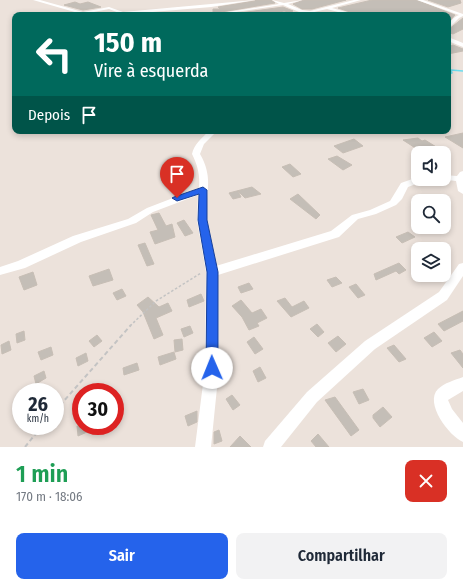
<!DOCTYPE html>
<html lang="pt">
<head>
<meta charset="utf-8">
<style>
  :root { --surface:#fff; --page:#f2f2f3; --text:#1f2937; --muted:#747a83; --accent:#2563eb }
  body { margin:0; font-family:"Fira Sans Condensed",sans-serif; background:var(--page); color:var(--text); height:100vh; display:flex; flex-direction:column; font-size:15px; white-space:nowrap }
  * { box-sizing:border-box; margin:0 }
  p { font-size:13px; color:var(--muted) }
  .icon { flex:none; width:22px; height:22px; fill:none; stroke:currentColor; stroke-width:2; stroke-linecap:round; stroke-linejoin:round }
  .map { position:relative; height:447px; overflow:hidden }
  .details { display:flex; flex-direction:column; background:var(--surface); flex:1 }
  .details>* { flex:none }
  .top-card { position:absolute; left:12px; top:12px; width:439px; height:122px; border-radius:8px; box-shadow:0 2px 6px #0003; background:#00695c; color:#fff; overflow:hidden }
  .controls { position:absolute; left:411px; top:146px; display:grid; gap:8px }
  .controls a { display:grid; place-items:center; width:40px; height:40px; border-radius:8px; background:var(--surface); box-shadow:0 2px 6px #0003; font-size:20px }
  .speed { position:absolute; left:12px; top:383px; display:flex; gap:8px; font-size:20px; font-weight:700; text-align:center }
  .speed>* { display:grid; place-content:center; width:52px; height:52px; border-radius:50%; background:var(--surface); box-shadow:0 2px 6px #0003; line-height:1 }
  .speed small { font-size:10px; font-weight:400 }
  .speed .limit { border:6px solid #d22; background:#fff; color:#111 }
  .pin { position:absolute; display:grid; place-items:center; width:34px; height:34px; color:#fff; margin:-41px -17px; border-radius:50% 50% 50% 0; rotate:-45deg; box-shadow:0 0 4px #0007 }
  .pin .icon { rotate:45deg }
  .me { position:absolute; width:44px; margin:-22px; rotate:359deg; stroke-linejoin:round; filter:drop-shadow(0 0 3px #0008) }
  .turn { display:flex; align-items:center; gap:14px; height:84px; padding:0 16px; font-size:18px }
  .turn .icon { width:52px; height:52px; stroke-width:2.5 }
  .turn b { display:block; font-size:28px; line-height:34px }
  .then { display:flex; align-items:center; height:38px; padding:0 16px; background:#0003; gap:8px; font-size:15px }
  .round { display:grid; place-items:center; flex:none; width:42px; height:42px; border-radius:8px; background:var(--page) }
  .summary { display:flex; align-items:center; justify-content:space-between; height:68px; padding:0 16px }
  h1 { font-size:24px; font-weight:600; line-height:30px; color:#1e9e55 }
  .primary-button { display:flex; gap:8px; margin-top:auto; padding:8px 16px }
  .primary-button a { flex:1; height:46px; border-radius:8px; background:var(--accent); color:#fff; font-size:16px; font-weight:600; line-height:46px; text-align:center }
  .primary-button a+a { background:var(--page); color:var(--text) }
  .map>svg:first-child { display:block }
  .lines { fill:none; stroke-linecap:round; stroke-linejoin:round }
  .stream { stroke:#6cddef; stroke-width:1.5 }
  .building { fill:#c4beb7; stroke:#c7beb5 }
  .path-far1 { stroke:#c3c3c3; stroke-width:1.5; stroke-dasharray:2.5 2; stroke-linecap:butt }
  .path { stroke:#c3c3c3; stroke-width:2; stroke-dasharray:4.5 3; stroke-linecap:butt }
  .minor { fill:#fff; fill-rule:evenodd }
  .route { fill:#2563eb; stroke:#184099 }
</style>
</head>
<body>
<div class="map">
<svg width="463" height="447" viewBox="0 0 463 447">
  <rect width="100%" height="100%" fill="#ece2db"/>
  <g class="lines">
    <polyline class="stream" points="448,74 452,73 451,70 463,71"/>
  </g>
  <g class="building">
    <polygon points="256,0 271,0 275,3 221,12 220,13 222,15 213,15 213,9 220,9 218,7 255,1"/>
    <polygon points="304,0 346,0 312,9 302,9 293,4"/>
    <polygon points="372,0 416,0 455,15 448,23 448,15 385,15 384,14 350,12 338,8"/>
    <polygon points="428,0 460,0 461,3 448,7"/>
    <polygon points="75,2 80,4 88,2 101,7 83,10 64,5"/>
    <polygon points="283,7 293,11 289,12 284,11 275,13 274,15 226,15"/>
    <polygon points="463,18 463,29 453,34 448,32 448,30"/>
    <polygon points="453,45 463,49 463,51 448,54 448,47"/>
    <polygon points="463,133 463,148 445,137"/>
    <polygon points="418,138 422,141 425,140 446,153 423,153 403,140"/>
    <polygon points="354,139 363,146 343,153 334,146"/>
    <polygon points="337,156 352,165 343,170 328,159"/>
    <polygon points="290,164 301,174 293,177 282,167"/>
    <polygon points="252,187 261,194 245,198 238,191 241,197 233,199 229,193"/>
    <polygon points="298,194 320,215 316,219 290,199"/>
    <polygon points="159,213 166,226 172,224 175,237 155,244 150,232 158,230 151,215"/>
    <polygon points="184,220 193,233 185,236 177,223"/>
    <polygon points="408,232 415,237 402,243 396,237"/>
    <polygon points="145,243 154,264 147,266 138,245"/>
    <polygon points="399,263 406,270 399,274 396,271 376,280 374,274"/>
    <polygon points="109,269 113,280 93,286 89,276"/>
    <polygon points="33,272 37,285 24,290 19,277"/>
    <polygon points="336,277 342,283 332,287 327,280"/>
    <polygon points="249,283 253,289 241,293 238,287"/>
    <polygon points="356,284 365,295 358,298 349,287"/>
    <polygon points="122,289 126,296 117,300 113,293"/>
    <polygon points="201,294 204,301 189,307 187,300"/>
    <polygon points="148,297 159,307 168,303 172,311 156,318 163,335 154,339 143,312 137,305"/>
    <polygon points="285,298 292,307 304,301 309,308 291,317 277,301"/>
    <polygon points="241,300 252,313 261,309 267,318 257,323 259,326 249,330 242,317 232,306"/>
    <polygon points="463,311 463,321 444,331 438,324"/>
    <polygon points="317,324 324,332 318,337 310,329"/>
    <polygon points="190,326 193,333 184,337 181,329"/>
    <polygon points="24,331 25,340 17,343 16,334"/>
    <polygon points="434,332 442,341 432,347 424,338"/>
    <polygon points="97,335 102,341 94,347 89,341"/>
    <polygon points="338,336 346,344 336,352 328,343"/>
    <polygon points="254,337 263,349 255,354 247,342"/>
    <polygon points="182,339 183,350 175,352 174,340"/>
    <polygon points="9,341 11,350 2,354 1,345"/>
    <polygon points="394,345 406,359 399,362 387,348"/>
    <polygon points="51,347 53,355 41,360 38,352"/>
    <polygon points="460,350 463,354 463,368 451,353"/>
    <polygon points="174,352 176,359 160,365 158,357"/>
    <polygon points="86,353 88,361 78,366 76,358"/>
    <polygon points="137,363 139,370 124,375 123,368"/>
    <polygon points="260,367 266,378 258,382 253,371"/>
    <polygon points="44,371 46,378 36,384 34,376"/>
    <polygon points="363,389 369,400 359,404 353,392"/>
    <polygon points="232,395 240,405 233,410 226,399"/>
    <polygon points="335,397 359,430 351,436 325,400"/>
    <polygon points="81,404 81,426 86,426 87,432 78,436 77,426 80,426 73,409"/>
    <polygon points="383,407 392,417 380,427 373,418 373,415"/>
    <polygon points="197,411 197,422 188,426 185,416"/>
    <polygon points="219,430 222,441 214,444 214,432"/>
    <polygon points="318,434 329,447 316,447 311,441"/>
    <polygon points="240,436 251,447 230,447"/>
  </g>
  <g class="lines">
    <polyline class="path-far1" points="130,326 156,301 201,273"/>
    <g class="path">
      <polyline points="55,411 131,325"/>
      <polyline points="25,447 42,426"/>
    </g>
    <g class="minor">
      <polygon points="33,0 40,0 83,12 109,7 123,12 255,0 211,7 129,14 130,15 124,15 109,9 89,13 92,15 85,15"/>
      <polygon points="272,0 284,3 303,0 288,4 302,10 310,11 354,0 361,0 332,8 350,13 384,15 349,15 327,9 310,13 299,12 283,5 223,14 221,13 279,4"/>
      <path d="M 417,0 L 423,0 L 463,14 L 463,16 L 459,18 L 448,29 C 448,23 453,17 459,15 Z"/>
      <polygon points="284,12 292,15 275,15 275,14"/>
      <polygon points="448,37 463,43 463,47 448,41"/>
      <path d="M 209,131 L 217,131 L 204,144 L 200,154 C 215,180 204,194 207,220 C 209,236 213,251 216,266 L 331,231 L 352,215 L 370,210 L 390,201 L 401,183 L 418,177 L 418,179 L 425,179 L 424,181 L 408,187 L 402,199 L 396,205 L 376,214 L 358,219 L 339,237 L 218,275 L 219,368 L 211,447 L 195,447 L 205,368 L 206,272 L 197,220 L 198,195 L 153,212 L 136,223 L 81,242 L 25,268 L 0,275 L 0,267 L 18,261 L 73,236 L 128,219 L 147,208 L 199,188 C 200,175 198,166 192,154 C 194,144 202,138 209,131 Z"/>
      <polygon points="463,171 463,194 458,191 456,181 440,179 444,179 444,175 457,176 460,172"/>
      <polygon points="463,263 463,276 447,300 375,349 317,402 281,447 263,447 265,441 307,392 365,341 439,292 459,264"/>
      <path d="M 463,377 L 463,391 L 448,400 L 452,409 L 463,423 L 463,442 C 449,436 424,403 438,389 C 444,383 455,380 463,377 Z"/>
    </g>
  </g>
  <polygon class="route" points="203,187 207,190 207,220 218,272 218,368 216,372 212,374 207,372 206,368 207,272 198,220 199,194 177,201 172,198 174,197"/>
</svg>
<div class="controls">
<a><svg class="icon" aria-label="sound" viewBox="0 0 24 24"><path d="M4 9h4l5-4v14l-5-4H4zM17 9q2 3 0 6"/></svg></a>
<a><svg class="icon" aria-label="search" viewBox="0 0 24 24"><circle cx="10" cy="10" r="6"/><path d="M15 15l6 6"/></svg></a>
<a><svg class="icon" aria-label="layers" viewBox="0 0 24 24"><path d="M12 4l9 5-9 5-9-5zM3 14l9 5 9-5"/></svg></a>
</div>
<div class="speed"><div>26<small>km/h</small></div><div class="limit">30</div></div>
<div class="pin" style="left:177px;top:198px;background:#d93025"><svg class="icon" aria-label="arrive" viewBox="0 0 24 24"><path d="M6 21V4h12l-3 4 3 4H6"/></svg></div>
<svg class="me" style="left:212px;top:368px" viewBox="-20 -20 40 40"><circle r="19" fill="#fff"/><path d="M0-13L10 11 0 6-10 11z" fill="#2563eb"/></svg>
<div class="top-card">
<div class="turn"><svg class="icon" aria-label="left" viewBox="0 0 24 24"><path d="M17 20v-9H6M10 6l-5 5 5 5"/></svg><div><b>150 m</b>Vire à esquerda</div></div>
<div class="then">Depois<svg class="icon" aria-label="arrive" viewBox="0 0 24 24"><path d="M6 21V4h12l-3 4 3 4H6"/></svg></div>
</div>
</div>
<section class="details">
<div class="summary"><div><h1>1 min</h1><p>170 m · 18:06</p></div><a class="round" style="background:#d93025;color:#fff"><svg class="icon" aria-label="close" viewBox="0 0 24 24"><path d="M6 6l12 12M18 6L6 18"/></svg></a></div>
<div class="primary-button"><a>Sair</a><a>Compartilhar</a></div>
</section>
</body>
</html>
